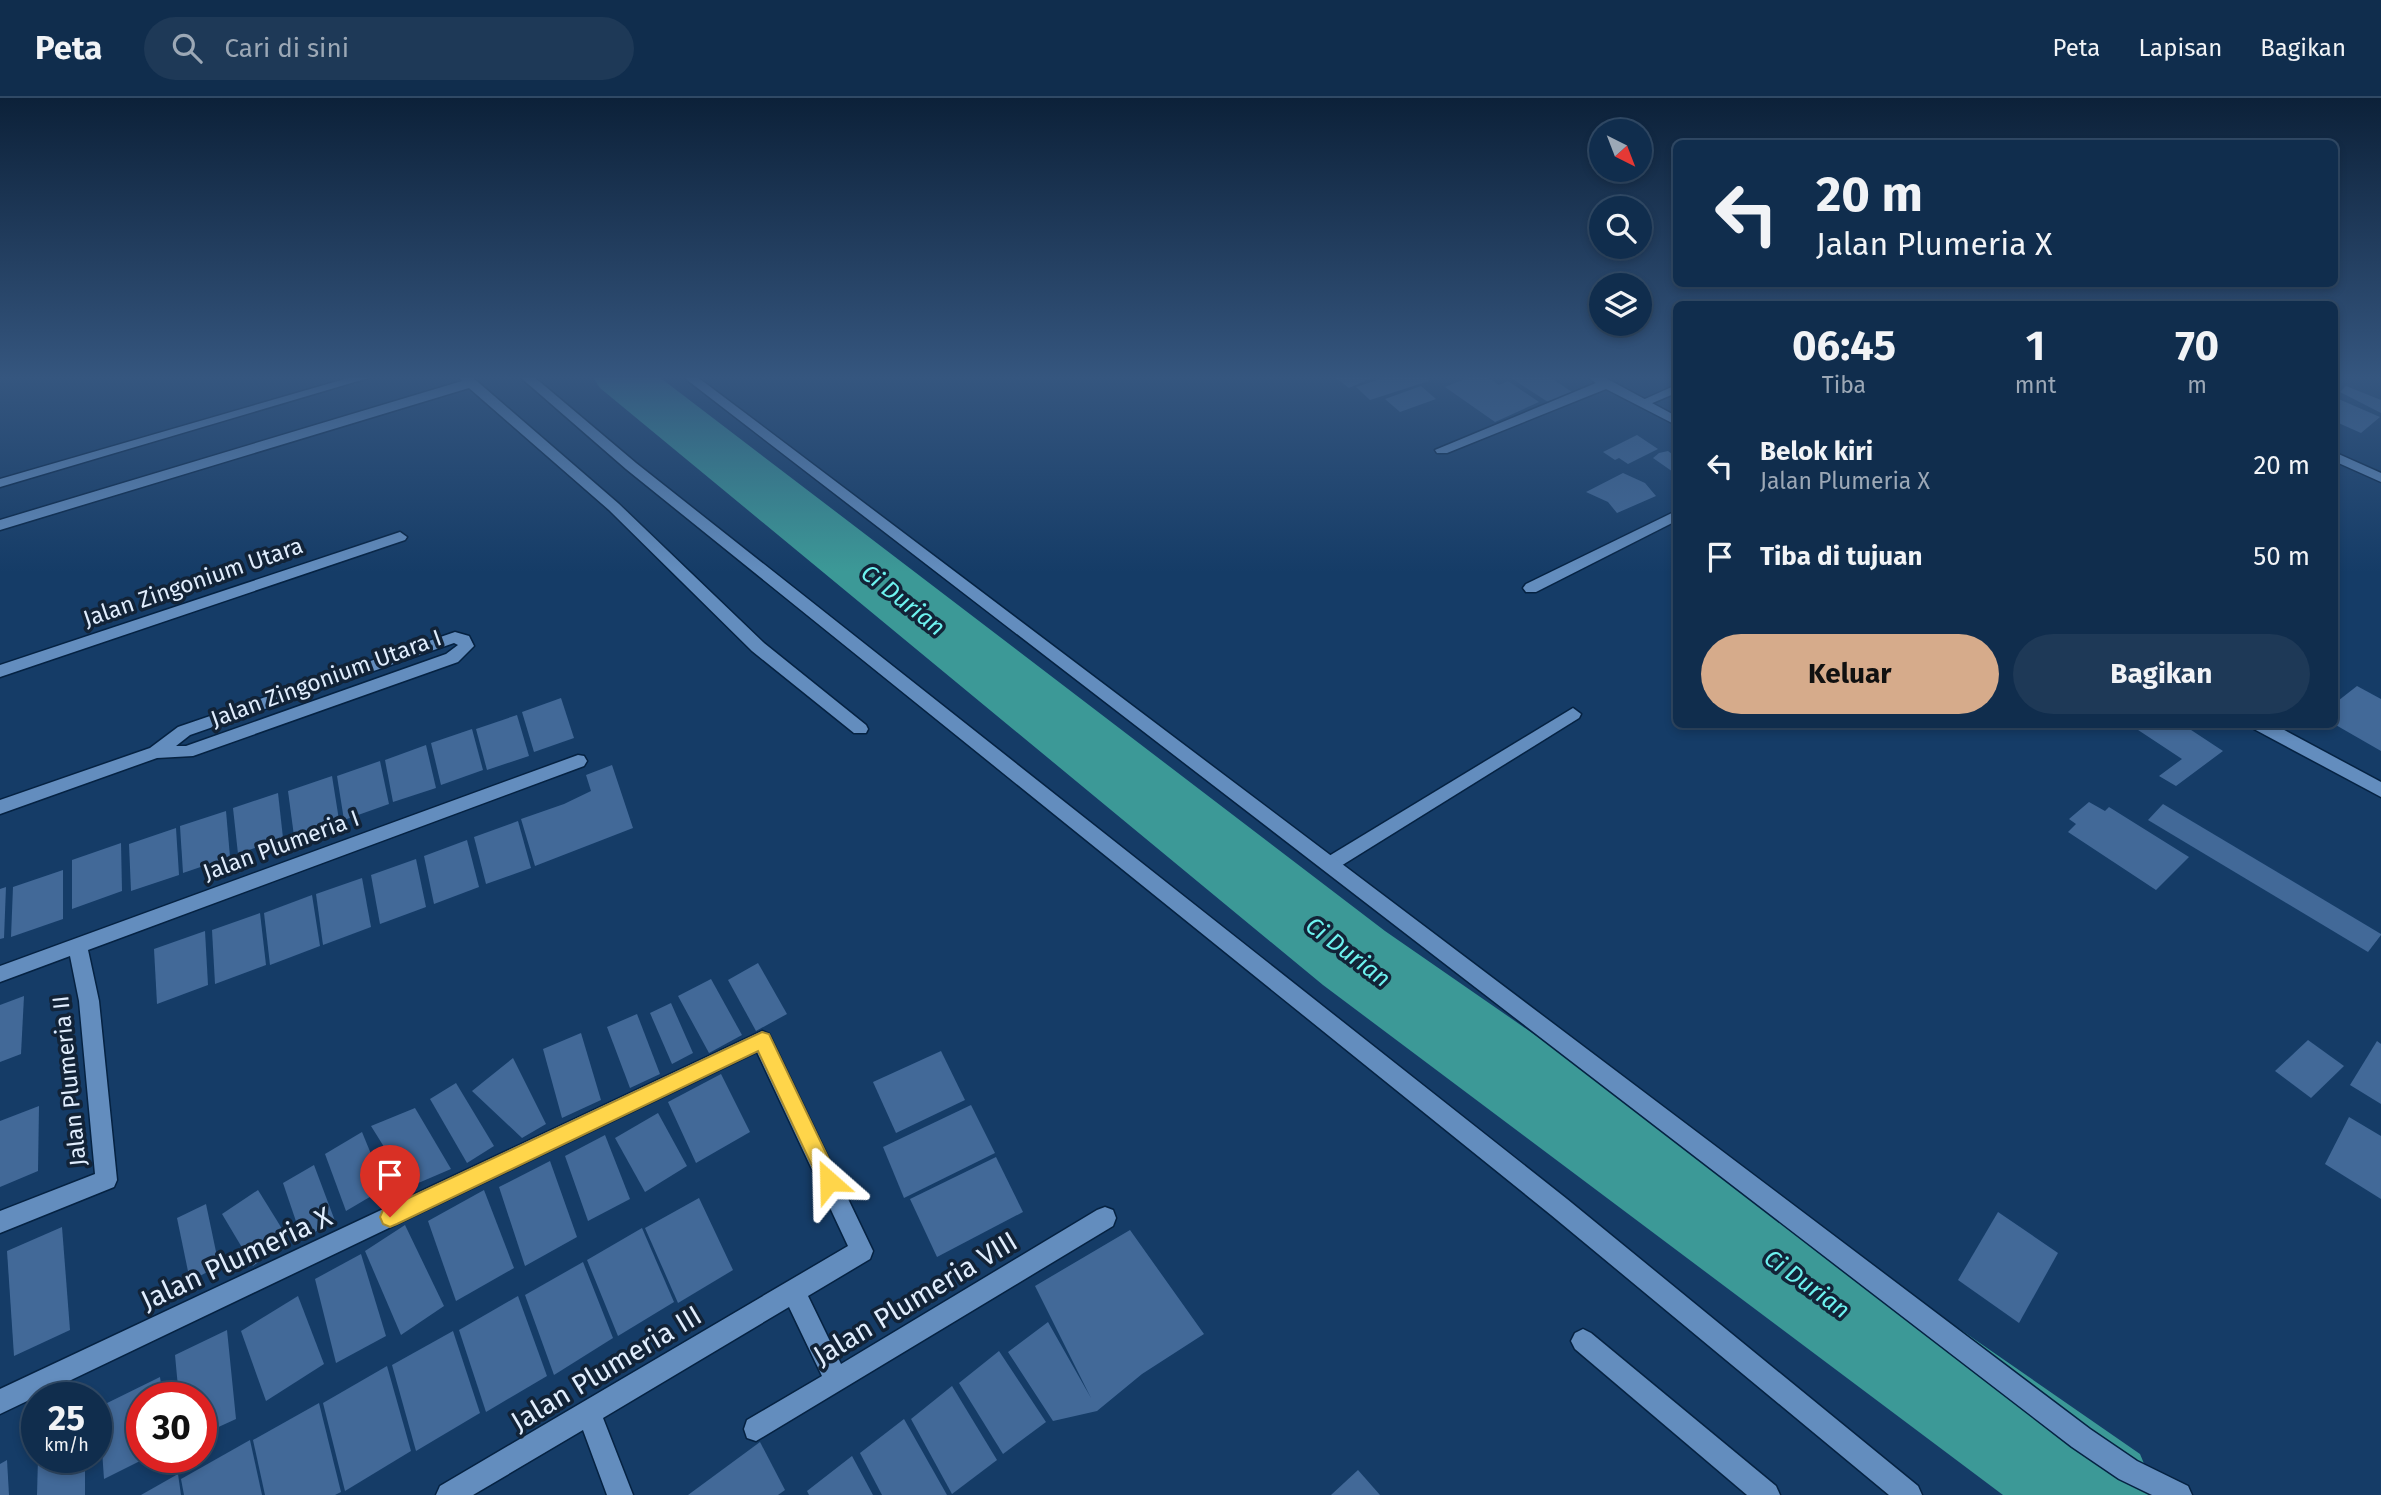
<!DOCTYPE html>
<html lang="id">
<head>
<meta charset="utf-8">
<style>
  :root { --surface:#102d4d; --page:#1e3957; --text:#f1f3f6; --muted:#9ca8b6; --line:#304965; --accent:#d6ab8b }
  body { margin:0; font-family:"Fira Sans",sans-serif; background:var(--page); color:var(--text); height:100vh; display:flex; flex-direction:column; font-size:26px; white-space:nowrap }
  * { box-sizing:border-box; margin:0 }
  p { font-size:23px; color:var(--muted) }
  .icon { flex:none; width:38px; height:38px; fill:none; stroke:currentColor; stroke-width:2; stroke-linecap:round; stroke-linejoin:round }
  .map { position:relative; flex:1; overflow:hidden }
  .sheet { position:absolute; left:1673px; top:203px; width:665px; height:427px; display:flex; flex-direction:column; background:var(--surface); border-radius:10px; box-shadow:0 4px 10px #0003,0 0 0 2px var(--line) }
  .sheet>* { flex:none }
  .banner { position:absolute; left:1673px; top:42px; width:665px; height:147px; border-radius:10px; box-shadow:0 4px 10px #0003,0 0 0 2px var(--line); background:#102d4d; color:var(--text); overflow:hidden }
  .needle { width:46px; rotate:138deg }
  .tools { position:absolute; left:1589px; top:21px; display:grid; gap:14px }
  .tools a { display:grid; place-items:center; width:63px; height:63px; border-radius:50%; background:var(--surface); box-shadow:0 4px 10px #0003,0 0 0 2px var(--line); font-size:35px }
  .speed { position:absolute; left:21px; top:1284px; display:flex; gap:14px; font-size:35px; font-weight:700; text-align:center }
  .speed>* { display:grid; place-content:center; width:91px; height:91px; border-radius:50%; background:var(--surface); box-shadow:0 4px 10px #0003,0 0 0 2px var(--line); line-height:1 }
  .speed small { font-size:18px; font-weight:400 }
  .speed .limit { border:10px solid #d22; background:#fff; color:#111 }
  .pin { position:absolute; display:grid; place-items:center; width:60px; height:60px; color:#fff; margin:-72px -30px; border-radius:50% 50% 50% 0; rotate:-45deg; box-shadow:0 0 7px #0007 }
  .pin .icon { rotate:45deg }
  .me { position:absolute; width:77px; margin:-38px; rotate:335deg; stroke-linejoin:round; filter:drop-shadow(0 0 5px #0008) }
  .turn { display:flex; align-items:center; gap:24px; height:147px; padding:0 28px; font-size:32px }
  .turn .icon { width:91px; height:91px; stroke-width:2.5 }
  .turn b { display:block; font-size:49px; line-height:60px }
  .eta { display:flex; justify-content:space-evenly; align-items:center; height:119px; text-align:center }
  .eta b { font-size:42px; font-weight:700; line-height:49px }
  .cta { display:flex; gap:14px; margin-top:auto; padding:14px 28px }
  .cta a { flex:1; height:80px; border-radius:42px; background:var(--accent); color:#111; font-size:28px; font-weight:700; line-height:80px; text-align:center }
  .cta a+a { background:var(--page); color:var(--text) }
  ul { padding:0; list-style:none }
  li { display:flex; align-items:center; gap:21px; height:91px; padding:0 28px }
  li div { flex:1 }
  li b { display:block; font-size:26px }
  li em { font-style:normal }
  header { display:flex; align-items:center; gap:42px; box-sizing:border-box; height:98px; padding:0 35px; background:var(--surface); border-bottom:2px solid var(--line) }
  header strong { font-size:33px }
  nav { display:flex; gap:38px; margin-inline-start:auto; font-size:24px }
  .search { width:490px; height:63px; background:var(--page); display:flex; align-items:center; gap:18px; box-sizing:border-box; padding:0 24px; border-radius:38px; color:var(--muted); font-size:26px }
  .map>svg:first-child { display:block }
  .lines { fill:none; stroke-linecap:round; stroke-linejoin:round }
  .river { fill:#3c9997; fill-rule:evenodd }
  .building { fill:#426998 }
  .service-casing { stroke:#052242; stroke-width:3 }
  .minor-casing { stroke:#052242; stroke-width:3 }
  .service { fill:#638dbe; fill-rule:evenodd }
  .minor { fill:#638dbe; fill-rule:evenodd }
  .route { fill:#ffd54a; stroke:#a68a30; stroke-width:2 }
  .labels { text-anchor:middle; stroke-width:7; stroke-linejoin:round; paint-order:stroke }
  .street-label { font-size:23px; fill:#e0edfd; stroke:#122337 }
  .water-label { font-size:24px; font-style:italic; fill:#6ef3f0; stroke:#122337 }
  .near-street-label { font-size:28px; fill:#e0edfd; stroke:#122337 }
</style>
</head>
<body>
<header>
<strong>Peta</strong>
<div class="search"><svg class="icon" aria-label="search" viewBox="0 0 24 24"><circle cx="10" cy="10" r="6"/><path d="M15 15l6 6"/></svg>Cari di sini</div>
<nav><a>Peta</a><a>Lapisan</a><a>Bagikan</a></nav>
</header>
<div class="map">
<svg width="2381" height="1397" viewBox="0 0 2381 1397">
  <rect width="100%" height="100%" fill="#153c67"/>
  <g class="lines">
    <polygon class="river" points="592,278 658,278 1385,833 2140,1356 2157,1397 2003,1397 1323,887 600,290"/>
  </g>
  <g class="building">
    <polygon points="1333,278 1376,278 1349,290"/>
    <polygon points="1390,278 1424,278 1429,283 1370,302 1356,289"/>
    <polygon points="1472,278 1486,278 1499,287 1508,283 1539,304 1495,324 1445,289"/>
    <polygon points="1508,278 1548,278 1572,294 1548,304"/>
    <polygon points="1421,288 1436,301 1400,314 1385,301"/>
    <polygon points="2346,288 2381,302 2381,315 2340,294"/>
    <polygon points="2334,299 2380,319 2361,335 2334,323"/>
    <polygon points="1637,337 1658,351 1628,366 1619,360 1615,362 1603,354"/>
    <polygon points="1668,353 1676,359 1676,376 1653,360 1659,355"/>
    <polygon points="1623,375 1645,385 1656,398 1617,415 1608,404 1586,394"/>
    <polygon points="2357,588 2381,601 2381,653 2334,626 2334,606"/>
    <polygon points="561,600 574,640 534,654 522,614"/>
    <polygon points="517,617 529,658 487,672 476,631"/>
    <polygon points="2129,626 2182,626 2223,653 2176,688 2159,678 2182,661"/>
    <polygon points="472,631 483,672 441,687 431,645"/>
    <polygon points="426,647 436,690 393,704 385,662"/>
    <polygon points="380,663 389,706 344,722 337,678"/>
    <polygon points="612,667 633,730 535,768 521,721 564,706 591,693 586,677"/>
    <polygon points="332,678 339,722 294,738 288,693"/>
    <polygon points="278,695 283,740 238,756 233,710"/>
    <polygon points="2089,704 2105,713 2109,709 2189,759 2156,792 2068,734 2076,726 2069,721"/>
    <polygon points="2163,706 2381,836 2381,837 2368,854 2148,722"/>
    <polygon points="226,713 230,759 183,775 180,728"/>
    <polygon points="518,723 531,770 486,786 474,739"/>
    <polygon points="176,730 179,777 131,793 129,746"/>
    <polygon points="467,742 479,789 434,806 424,758"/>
    <polygon points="121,745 122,793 72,811 72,762"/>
    <polygon points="416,761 426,809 380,826 371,777"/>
    <polygon points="63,772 63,821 11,839 13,789"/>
    <polygon points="362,780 371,829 323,847 316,796"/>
    <polygon points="6,789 4,840 0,841 0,791"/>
    <polygon points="312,797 320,848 270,867 264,815"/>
    <polygon points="260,815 266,867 215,886 212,832"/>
    <polygon points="205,833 208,887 157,906 154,851"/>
    <polygon points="758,865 787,916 756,933 728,882"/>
    <polygon points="711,881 742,937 709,955 678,898"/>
    <polygon points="24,898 21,956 0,964 0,907"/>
    <polygon points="671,905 693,955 672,966 650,915"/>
    <polygon points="637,916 660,976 630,990 607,929"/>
    <polygon points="581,935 601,1002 562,1020 543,951"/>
    <polygon points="2308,942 2344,968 2311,1000 2275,973"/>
    <polygon points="2377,943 2381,946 2381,1006 2350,987"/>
    <polygon points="941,953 965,1002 896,1035 873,984"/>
    <polygon points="513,960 546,1026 522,1040 472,993"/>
    <polygon points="721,976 750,1034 696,1065 668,1004"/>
    <polygon points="456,985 494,1048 467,1065 430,1001"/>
    <polygon points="971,1007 995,1055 904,1100 883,1049"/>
    <polygon points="39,1008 38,1073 0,1089 0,1023"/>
    <polygon points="415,1010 451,1071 409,1089 371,1028"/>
    <polygon points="658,1015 687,1068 645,1094 615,1040"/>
    <polygon points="2349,1019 2381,1038 2381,1101 2325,1066"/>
    <polygon points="362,1034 385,1090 346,1113 325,1056"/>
    <polygon points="605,1037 630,1101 588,1123 565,1058"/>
    <polygon points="996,1059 1023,1114 937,1159 910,1101"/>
    <polygon points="550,1063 577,1139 525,1168 499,1089"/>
    <polygon points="314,1067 335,1123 302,1141 283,1085"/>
    <polygon points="258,1092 289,1142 253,1168 222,1116"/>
    <polygon points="484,1092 514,1170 456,1203 428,1123"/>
    <polygon points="699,1100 733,1172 678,1205 645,1130"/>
    <polygon points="206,1106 219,1168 190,1183 177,1120"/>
    <polygon points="1998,1114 2058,1155 2019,1225 1958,1182"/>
    <polygon points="405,1127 444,1208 401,1237 365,1153"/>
    <polygon points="62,1129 70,1232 14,1258 7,1153"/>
    <polygon points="642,1130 674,1204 618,1238 587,1162"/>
    <polygon points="1130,1132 1204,1236 1142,1276 1097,1313 1053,1323 1008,1254 1048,1224 1091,1300 1035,1188"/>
    <polygon points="361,1156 386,1238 336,1265 315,1181"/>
    <polygon points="583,1164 613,1240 554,1277 525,1197"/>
    <polygon points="298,1198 324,1266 266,1303 241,1233"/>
    <polygon points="518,1198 547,1278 486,1314 459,1232"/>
    <polygon points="227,1232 236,1321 201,1337 201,1300 179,1300 175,1257"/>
    <polygon points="453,1233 480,1315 416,1353 392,1267"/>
    <polygon points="999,1253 1046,1324 1003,1356 959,1285"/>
    <polygon points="387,1268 411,1353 345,1393 323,1305"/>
    <polygon points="160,1279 163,1300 142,1300 142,1360 146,1360 104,1381 99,1309"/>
    <polygon points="952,1288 997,1362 952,1396 911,1321"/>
    <polygon points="319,1305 341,1394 335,1397 265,1397 253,1342"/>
    <polygon points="904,1321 947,1397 882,1397 860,1355"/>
    <polygon points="250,1342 262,1397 184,1397 181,1381"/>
    <polygon points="760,1344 785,1392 778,1397 688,1397"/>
    <polygon points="852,1358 873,1397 809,1397 807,1393"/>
    <polygon points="38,1360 85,1360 85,1397 37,1397"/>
    <polygon points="7,1362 9,1397 0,1397 0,1366"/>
    <polygon points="1358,1372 1380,1397 1331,1397"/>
    <polygon points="178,1376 181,1397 141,1397"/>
  </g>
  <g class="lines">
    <g class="service-casing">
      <g id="service">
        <polygon points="1676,287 1676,295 1643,309 1636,305"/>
        <polygon points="1573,610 1581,616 1579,620 1336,771 1330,773 1324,771 1321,766 1324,761"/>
      </g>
    </g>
    <g class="minor-casing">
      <g id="minor">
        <polygon points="355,278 375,278 0,389 0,381"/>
        <polygon points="457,278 471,278 619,406 764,545 866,627 868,631 866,635 854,635 752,553 609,412 469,290 0,432 0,422 462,283"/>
        <polygon points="519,278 533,278 636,365 1567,1101 1918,1388 1922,1397 1889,1397 1551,1117 626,371"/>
        <polygon points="682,278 696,278 2090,1331 2137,1363 2188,1388 2192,1397 2152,1397 2119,1381 2072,1349"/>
        <polygon points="1586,278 1602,278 1676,318 1676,327 1606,291 1447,355 1437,355 1435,352 1596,285"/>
        <polygon points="2334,354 2381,375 2381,384 2334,363"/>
        <polygon points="1676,413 1676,423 1536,494 1526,494 1523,490 1526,486"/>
        <polygon points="400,434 407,439 405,442 0,579 0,567"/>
        <path d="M 455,534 L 469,538 L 474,548 L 458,564 L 193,658 L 157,660 L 0,716 L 0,702 L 150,650 L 178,629 ZM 454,545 L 458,547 L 446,556 L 186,648 L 176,648 L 190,637 Z"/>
        <polygon points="2250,626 2273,626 2381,684 2381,699 2252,630"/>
        <polygon points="578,657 584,658 587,663 584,668 88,852 99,903 117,1082 114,1089 0,1135 0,1113 95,1076 79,903 70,858 0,884 0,868"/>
        <polygon points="762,933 769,936 873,1153 870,1161 808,1198 841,1266 1097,1112 1105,1109 1113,1112 1116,1120 1113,1128 756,1343 747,1340 744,1331 747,1322 822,1278 789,1209 603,1320 633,1397 607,1397 583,1332 473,1397 436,1397 440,1388 848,1148 757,954 0,1316 0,1291"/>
        <polygon points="1583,1231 1591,1235 1776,1388 1780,1397 1747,1397 1575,1251 1571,1243 1575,1235"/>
      </g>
    </g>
    <use href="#service" class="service"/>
    <use href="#minor" class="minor"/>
  </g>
  <linearGradient id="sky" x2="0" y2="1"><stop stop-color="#0c2139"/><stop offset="0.59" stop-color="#35567f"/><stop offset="1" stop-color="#35567f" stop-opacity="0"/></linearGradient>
  <rect width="2381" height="474" fill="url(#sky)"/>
  <polygon class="route" points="762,934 769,936 836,1076 839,1083 836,1089 829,1092 822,1089 758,953 397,1126 390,1129 383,1126 380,1119 383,1112"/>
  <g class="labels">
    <g class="street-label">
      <text transform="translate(193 484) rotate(-19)" y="8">Jalan Zingonium Utara</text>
      <text transform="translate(326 580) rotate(-20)" y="8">Jalan Zingonium Utara I</text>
      <text transform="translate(281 747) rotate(-20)" y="8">Jalan Plumeria I</text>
      <text transform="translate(69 983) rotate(-96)" y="8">Jalan Plumeria II</text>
    </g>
    <g class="water-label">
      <text transform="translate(903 502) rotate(38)" y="8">Ci Durian</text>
      <text transform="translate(1348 854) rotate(37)" y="8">Ci Durian</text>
      <text transform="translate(1807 1186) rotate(36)" y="8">Ci Durian</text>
    </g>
    <g class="near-street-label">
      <text transform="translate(236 1160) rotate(-25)" y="10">Jalan Plumeria X</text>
      <text transform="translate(915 1200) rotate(-31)" y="10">Jalan Plumeria VIII</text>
      <text transform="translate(606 1270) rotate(-31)" y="10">Jalan Plumeria III</text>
    </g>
  </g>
</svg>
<div class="tools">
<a><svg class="needle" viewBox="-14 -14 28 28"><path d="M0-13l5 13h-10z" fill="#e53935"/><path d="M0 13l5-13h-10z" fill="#9ca8b6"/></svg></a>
<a><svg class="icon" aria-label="search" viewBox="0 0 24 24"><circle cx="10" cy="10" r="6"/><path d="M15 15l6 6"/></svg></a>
<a><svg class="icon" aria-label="layers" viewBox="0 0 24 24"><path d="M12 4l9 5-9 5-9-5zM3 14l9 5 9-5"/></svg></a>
</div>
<div class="speed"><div>25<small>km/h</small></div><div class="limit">30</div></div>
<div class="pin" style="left:390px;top:1119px;background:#d93025"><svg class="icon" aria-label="arrive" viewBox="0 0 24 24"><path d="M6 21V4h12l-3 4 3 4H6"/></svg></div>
<svg class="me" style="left:829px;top:1083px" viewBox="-20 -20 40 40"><path d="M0-17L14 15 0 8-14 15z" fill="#ffd54a" stroke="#fff" stroke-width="4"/></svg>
<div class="banner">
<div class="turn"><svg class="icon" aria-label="left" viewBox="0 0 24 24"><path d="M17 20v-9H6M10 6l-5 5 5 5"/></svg><div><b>20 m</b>Jalan Plumeria X</div></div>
</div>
<section class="sheet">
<div class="eta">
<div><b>06:45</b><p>Tiba</p></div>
<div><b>1</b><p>mnt</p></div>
<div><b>70</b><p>m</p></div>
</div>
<ul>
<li><svg class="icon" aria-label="left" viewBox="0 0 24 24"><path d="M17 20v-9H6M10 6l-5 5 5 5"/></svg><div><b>Belok kiri</b><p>Jalan Plumeria X</p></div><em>20 m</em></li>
<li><svg class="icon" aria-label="arrive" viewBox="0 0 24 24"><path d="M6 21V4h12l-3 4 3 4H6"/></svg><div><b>Tiba di tujuan</b></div><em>50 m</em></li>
</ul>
<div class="cta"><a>Keluar</a><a>Bagikan</a></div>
</section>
</div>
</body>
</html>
